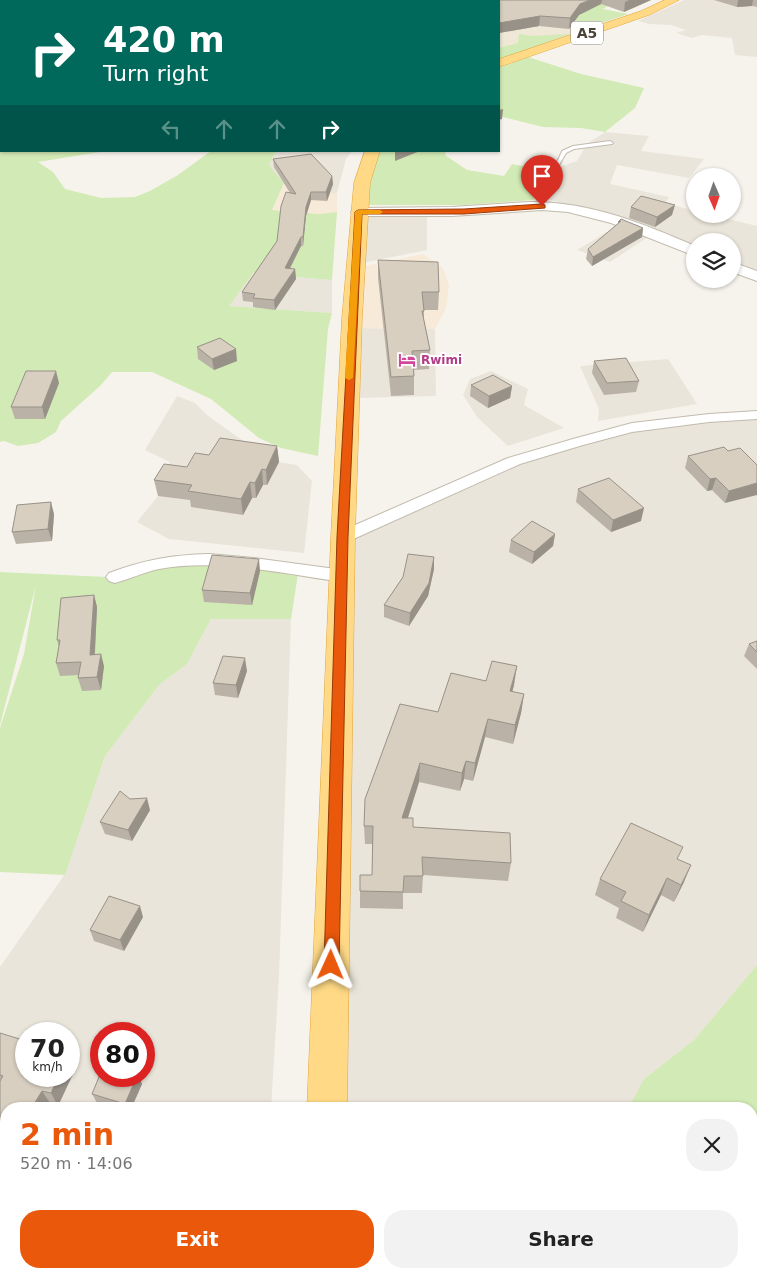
<!DOCTYPE html>
<html lang="en">
<head>
<meta charset="utf-8">
<style>
  :root { --surface:#fff; --page:#f2f2f2; --text:#222; --muted:#767676; --accent:#ea580c }
  body { margin:0; font-family:"DejaVu Sans",sans-serif; background:var(--page); color:var(--text); height:100vh; display:flex; flex-direction:column; font-size:19px; white-space:nowrap }
  * { box-sizing:border-box; margin:0 }
  p { font-size:16px; color:var(--muted) }
  .icon { flex:none; width:28px; height:28px; fill:none; stroke:currentColor; stroke-width:2; stroke-linecap:round; stroke-linejoin:round }
  .map { position:relative; flex:1; overflow:hidden }
  .drawer { position:absolute; left:0px; top:1102px; width:758px; height:176px; display:flex; flex-direction:column; background:var(--surface); border-radius:20px 20px 0 0; box-shadow:0 1px 4px #0004 }
  .drawer>* { flex:none }
  .guide { position:absolute; left:0px; top:0px; width:500px; height:152px; box-shadow:0 1px 4px #0004; background:#00695c; color:#fff; overflow:hidden }
  .needle { width:32px; rotate:178deg }
  .fabs { position:absolute; left:686px; top:168px; display:grid; gap:10px }
  .fabs a { display:grid; place-items:center; width:55px; height:55px; border-radius:50%; background:var(--surface); box-shadow:0 1px 4px #0004; font-size:25px }
  .speed { position:absolute; left:15px; top:1022px; display:flex; gap:10px; font-size:25px; font-weight:700; text-align:center }
  .speed>* { display:grid; place-content:center; width:65px; height:65px; border-radius:50%; background:var(--surface); box-shadow:0 1px 4px #0004; line-height:1 }
  .speed small { font-size:12px; font-weight:400 }
  .speed .limit { border:8px solid #d22; background:#fff; color:#111 }
  .pin { position:absolute; display:grid; place-items:center; width:42px; height:42px; color:#fff; margin:-51px -21px; border-radius:50% 50% 50% 0; rotate:-45deg; box-shadow:0 0 5px #0007 }
  .pin .icon { rotate:45deg }
  .me { position:absolute; width:55px; margin:-28px; rotate:1deg; stroke-linejoin:round; filter:drop-shadow(0 0 4px #0008) }
  .turn { display:flex; align-items:center; gap:18px; height:105px; padding:0 20px; font-size:22px }
  .turn .icon { width:65px; height:65px; stroke-width:2.5 }
  .turn b { display:block; font-size:35px; line-height:42px }
  .lanes { display:flex; align-items:center; height:48px; padding:0 20px; background:#0003; justify-content:center; gap:25px; direction:ltr }
  .lanes .off { opacity:.35 }
  .round { display:grid; place-items:center; flex:none; width:52px; height:52px; border-radius:20px; background:var(--page) }
  .summary { display:flex; align-items:center; justify-content:space-between; height:85px; padding:0 20px }
  h1 { font-size:30px; font-weight:700; line-height:38px; color:var(--accent) }
  .button { display:flex; gap:10px; margin-top:auto; padding:10px 20px }
  .button a { flex:1; height:58px; border-radius:20px; background:var(--accent); color:#fff; font-size:20px; font-weight:700; line-height:58px; text-align:center }
  .button a+a { background:var(--page); color:var(--text) }
  .map>svg:first-child { display:block }
  .residential { fill:#eae5da; fill-rule:evenodd }
  .commercial { fill:#f7ead8 }
  .education { fill:#efe8d6 }
  .green { fill:#d2eab5 }
  .lines { fill:none; stroke-linecap:round; stroke-linejoin:round }
  .service-casing { stroke:#c2bbae; stroke-width:2 }
  .minor-casing { stroke:#c2bbae; stroke-width:2 }
  .tertiary-casing { stroke:#c2bbae; stroke-width:2 }
  .trunk-casing { stroke:#e0a43c; stroke-width:1 }
  .service { fill:#fff; fill-rule:evenodd }
  .minor { fill:#fff; fill-rule:evenodd }
  .tertiary { fill:#fff; fill-rule:evenodd }
  .trunk { fill:#ffd985; fill-rule:evenodd }
  .wall { fill:#bab2a6 }
  .shaded-wall { fill:#979187 }
  .building { fill:#d8cfc1; stroke:#979187 }
  .route { fill:#ea580c; stroke:#983908 }
  .slow { fill:#f59e0b }
  .labels { text-anchor:middle; stroke-width:4; stroke-linejoin:round; paint-order:stroke }
  .far-hotel-label { font-size:12px; font-weight:bold; fill:#b23c85; stroke:#fff; text-anchor:start }
  .shield { fill:#fff; stroke:#817c74; stroke-width:1 }
  .shield-label { font-size:14px; font-weight:bold; fill:#4b4439 }
</style>
</head>
<body>
<div class="map">
<svg width="757" height="1278" viewBox="0 0 757 1278">
  <rect width="100%" height="100%" fill="#f6f3ec"/>
  <g class="residential">
    <polygon points="684,0 757,0 757,57 735,55 732,38 702,35 692,38 676,33 686,30 671,25 649,24 638,21"/>
    <polygon points="605,132 649,136 641,151 704,159 689,178 617,165 610,184 669,197 665,203 695,211 695,214 707,214 757,226 757,273 733,264 732,241 695,241 695,248 610,214 546,199 534,180 548,171 577,161 587,144"/>
    <polygon points="276,151 307,152 352,151 346,159 337,193 304,193 284,183 269,165"/>
    <polygon points="427,210 427,250 362,263 367,214"/>
    <polygon points="620,224 651,235 610,262 577,250"/>
    <polygon points="254,272 270,275 332,280 332,313 228,306"/>
    <polygon points="357,328 435,329 436,396 356,398"/>
    <polygon points="668,359 697,404 598,421 599,409 580,366"/>
    <polygon points="491,371 528,389 524,405 564,428 508,446 477,417 463,395 470,379"/>
    <polygon points="177,396 195,403 208,416 272,461 297,465 312,481 304,553 169,539 137,522 158,496 170,462 145,450"/>
    <polygon points="757,411 757,965 694,1040 644,1079 631,1109 341,1109 351,530 575,440"/>
    <path d="M 211,619 L 291,619 L 279,977 L 271,1109 L 6,1109 L 6,1272 L 262,1273 L 262,1278 L 0,1278 L 0,967 L 65,874 L 105,756 L 159,685 L 187,664 ZM 26,1034 L 69,1034 L 69,1076 L 26,1076 ZM 101,1034 L 144,1034 L 144,1076 L 101,1076 Z"/>
    <polygon points="338,1272 525,1273 521,1278 338,1278"/>
  </g>
  <g class="commercial">
    <polygon points="284,183 304,193 337,193 337,212 319,214 272,210"/>
    <polygon points="423,254 443,268 449,285 446,308 435,329 357,328 360,267"/>
  </g>
  <polygon class="education" points="480,0 522,0 628,14 508,57 499,54 499,1 476,1"/>
  <g class="green">
    <polygon points="542,1 614,2 603,9 628,14 574,32 577,21 574,17"/>
    <polygon points="519,34 532,36 569,34 499,60 499,48 518,43"/>
    <polygon points="528,57 581,74 644,88 635,108 605,132 581,128 543,127 499,116 499,68"/>
    <polygon points="0,146 1,151 106,151 38,162 53,172 65,189 101,198 135,197 150,191 178,175 211,151 276,151 269,165 284,183 272,210 319,214 337,212 332,280 270,275 254,272 229,306 332,313 328,329 318,456 281,448 259,438 211,399 152,372 112,372 101,385 61,421 56,432 38,443 18,446 4,441 0,442"/>
    <polygon points="379,151 446,151 445,155 467,170 504,176 512,164 548,171 534,180 532,190 536,198 533,200 464,205 368,205 368,178"/>
    <polygon points="176,555 233,556 299,567 291,619 211,619 187,664 159,685 105,756 65,875 0,872 0,728 24,654 36,585 0,725 0,572 106,577 127,566"/>
    <polygon points="757,965 757,1278 521,1278 525,1272 751,1272 751,1109 628,1109 644,1079 694,1040"/>
  </g>
  <g class="lines">
    <g class="service-casing">
      <path id="service" d="M 610,141 L 613,143 L 612,144 L 574,149 L 566,153 L 558,167 L 544,182 L 542,188 L 542,196 L 545,206 L 540,207 C 530,185 540,180 554,165 C 558,161 560,156 562,151 L 573,146 Z"/>
    </g>
    <g class="minor-casing">
      <g id="minor">
        <polygon points="757,411 757,419 709,422 632,432 583,445 520,464 349,541 343,543 337,541 335,537 337,533 508,458 573,439 632,423 709,414"/>
        <path d="M 209,554 L 254,558 L 343,570 L 349,572 L 352,576 L 349,580 L 343,582 C 284,574 219,558 159,569 C 144,572 130,579 115,583 L 109,581 L 106,577 L 109,573 C 144,560 171,555 209,554 Z"/>
      </g>
    </g>
    <g class="tertiary-casing">
      <g id="tertiary">
        <rect x="0" y="92" width="1" height="6"/>
        <path d="M 529,202 C 588,201 642,223 695,246 L 695,256 L 611,223 L 568,212 L 542,210 L 452,216 L 358,216 L 353,215 L 351,212 L 353,209 L 358,208 L 452,207 Z"/>
        <polygon points="732,262 757,271 757,281 732,272"/>
      </g>
    </g>
    <g class="trunk-casing">
      <g id="trunk">
        <polygon points="665,0 679,0 649,15 499,67 499,59 641,11"/>
        <polygon points="365,151 380,151 370,183 362,318 355,537 347,1109 307,1109 331,537 342,318 354,183"/>
        <polygon points="299,1272 343,1272 342,1278 298,1278"/>
      </g>
    </g>
    <use href="#service" class="service"/>
    <use href="#minor" class="minor"/>
    <use href="#tertiary" class="tertiary"/>
    <use href="#trunk" class="trunk"/>
  </g>
  <g class="wall">
    <polygon points="328,0 651,0 624,12 601,4 579,15 569,29 539,26 499,33 499,1 340,1 339,0 330,1"/>
    <polygon points="714,0 757,0 757,7 752,6 737,7"/>
    <polygon points="273,159 332,176 333,184 327,201 311,200 306,216 303,246 301,246 290,269 295,269 296,279 275,310 253,307 253,302 243,301 242,292 277,241 290,193 274,167"/>
    <polygon points="631,207 672,215 655,227 629,218"/>
    <polygon points="618,222 643,228 642,237 592,266 586,259 588,249 618,224"/>
    <polygon points="378,260 439,292 438,310 424,310 424,321 430,350 429,369 414,370 414,395 391,396 378,278"/>
    <polygon points="197,347 237,361 214,370 198,359"/>
    <polygon points="594,361 639,381 636,392 604,395 592,373"/>
    <polygon points="59,383 45,419 15,419 11,407"/>
    <polygon points="471,385 512,386 510,398 488,408 470,396"/>
    <polygon points="277,446 279,462 267,485 263,485 256,498 252,498 243,515 191,507 190,500 158,496 154,480 187,467 209,455"/>
    <polygon points="728,451 757,465 725,503 712,490 707,491 685,468 688,456"/>
    <polygon points="578,489 641,521 611,532 576,502"/>
    <polygon points="54,514 52,541 16,544 12,532"/>
    <polygon points="555,534 553,546 532,564 509,552 511,540"/>
    <polygon points="434,569 428,596 409,626 384,617 384,605"/>
    <polygon points="260,571 252,605 204,602 202,590"/>
    <polygon points="94,595 97,607 95,654 104,666 101,690 82,691 78,678 79,675 60,676 56,663 59,648 57,640"/>
    <polygon points="757,641 757,669 744,656 749,644"/>
    <polygon points="247,671 238,698 215,695 213,683"/>
    <polygon points="486,681 514,685 512,692 524,694 521,713 513,744 485,737 473,781 464,779 460,791 419,782 408,818 413,827 511,863 508,881 423,875 422,893 403,893 403,909 360,908 360,891 372,875 372,844 365,844 364,826 438,712"/>
    <polygon points="130,799 150,810 132,841 105,834 100,822"/>
    <polygon points="678,859 684,882 674,902 661,895 643,932 616,918 619,908 595,895 600,879"/>
    <polygon points="143,917 124,951 94,941 90,930"/>
    <polygon points="0,1033 26,1076 73,1049 79,1061 58,1106 50,1103 47,1109 6,1109 6,1210 1,1209 0,1208"/>
    <polygon points="142,1084 131,1109 115,1109 97,1103 92,1094"/>
  </g>
  <g class="shaded-wall">
    <polygon points="13,0 27,0 24,1 9,1"/>
    <polygon points="270,0 294,0 291,1 267,1"/>
    <polygon points="307,0 323,0 314,1 307,1"/>
    <polygon points="590,0 602,0 601,4 579,15 569,29 570,18 580,4"/>
    <polygon points="629,0 651,0 624,12 625,2"/>
    <polygon points="738,0 753,0 752,6 737,7"/>
    <polygon points="540,16 539,26 499,33 499,23"/>
    <polygon points="503,109 502,119 499,120 499,110"/>
    <polygon points="395,151 420,151 395,161"/>
    <polygon points="332,176 333,184 327,201 326,192"/>
    <polygon points="311,192 311,200 306,216 303,246 303,237 306,207"/>
    <polygon points="675,205 672,215 655,227 657,217"/>
    <polygon points="643,228 642,237 592,266 593,257"/>
    <polygon points="301,237 301,246 285,277 285,268"/>
    <polygon points="295,269 296,279 275,310 274,300"/>
    <polygon points="236,349 237,361 214,370 212,359"/>
    <polygon points="56,371 59,383 45,419 42,407"/>
    <polygon points="512,386 510,398 488,408 489,396"/>
    <polygon points="277,446 279,462 267,485 266,470"/>
    <polygon points="262,469 263,485 256,498 255,483"/>
    <polygon points="716,478 712,490 707,491 710,479"/>
    <polygon points="250,482 252,498 243,515 241,499"/>
    <polygon points="757,483 757,495 725,503 729,491"/>
    <polygon points="51,502 54,514 52,541 48,529"/>
    <polygon points="644,508 641,521 611,532 613,520"/>
    <polygon points="555,534 553,546 532,564 534,552"/>
    <polygon points="434,557 434,569 428,596 409,626 410,613"/>
    <polygon points="259,559 260,571 252,605 250,593"/>
    <polygon points="94,595 97,607 94,667 90,655"/>
    <polygon points="101,654 104,666 101,690 97,677"/>
    <polygon points="245,658 247,671 238,698 236,685"/>
    <polygon points="517,666 514,685 507,710 510,691"/>
    <polygon points="524,694 521,713 513,744 515,725"/>
    <polygon points="488,719 485,737 473,781 475,763"/>
    <polygon points="466,761 464,779 460,791 462,773"/>
    <polygon points="420,763 419,782 402,836 402,818"/>
    <polygon points="147,798 150,810 132,841 128,830"/>
    <polygon points="691,865 684,882 674,902 681,885"/>
    <polygon points="667,878 661,895 643,932 649,915"/>
    <polygon points="140,906 143,917 124,951 120,940"/>
    <polygon points="144,1039 148,1049 144,1060"/>
    <polygon points="73,1049 79,1061 58,1106 51,1093 59,1076 69,1076 69,1056"/>
    <polygon points="134,1076 139,1076 142,1084 131,1109 127,1109 125,1104"/>
    <polygon points="42,1091 50,1103 47,1109 31,1109"/>
    <polygon points="159,1272 167,1272 166,1278 157,1278"/>
  </g>
  <g class="building">
    <polygon points="0,0 13,0 9,1 1,1 1,13 0,13"/>
    <polygon points="71,0 270,0 267,1 70,1"/>
    <polygon points="355,0 590,0 580,4 570,18 540,16 499,23 499,1 357,1"/>
    <polygon points="311,154 332,176 326,192 311,192 306,207 303,237 301,237 285,268 295,269 274,300 253,298 255,294 242,292 277,241 281,206 286,192 296,194 273,159"/>
    <polygon points="641,196 675,205 657,217 631,207"/>
    <polygon points="621,219 643,228 593,257 588,249 621,221 618,222"/>
    <polygon points="378,260 438,262 439,292 422,292 424,311 422,311 430,350 412,351 414,376 391,377"/>
    <polygon points="220,338 236,349 212,359 197,347"/>
    <polygon points="626,358 639,381 607,383 594,361"/>
    <polygon points="26,371 56,371 42,407 11,407"/>
    <polygon points="493,375 512,386 489,396 471,385"/>
    <polygon points="220,438 277,446 266,470 262,469 255,483 250,482 241,499 188,491 192,485 154,480 164,464 187,467 195,453 209,455"/>
    <polygon points="724,447 728,451 740,448 757,465 757,483 729,491 716,478 710,479 688,456"/>
    <polygon points="609,478 644,508 613,520 578,489"/>
    <polygon points="51,502 48,529 12,532 17,505"/>
    <polygon points="532,521 555,534 534,552 511,540"/>
    <polygon points="408,554 434,557 429,583 410,613 384,605 403,577"/>
    <polygon points="212,555 259,559 250,593 202,590"/>
    <polygon points="94,595 90,655 101,654 97,677 78,678 81,662 56,663 60,640 57,640 61,598"/>
    <polygon points="757,641 757,652 749,644"/>
    <polygon points="223,656 245,658 236,685 213,683"/>
    <polygon points="492,661 517,666 510,691 524,694 515,725 488,719 475,763 466,761 462,773 420,763 402,818 413,818 413,827 510,833 511,863 422,857 423,876 404,876 403,892 360,891 360,875 372,875 373,826 364,826 365,799 400,704 438,712 451,673 486,681"/>
    <polygon points="120,791 130,799 147,798 128,830 100,822"/>
    <polygon points="631,823 683,847 677,859 691,865 681,885 667,878 649,915 621,901 626,892 600,879"/>
    <polygon points="109,896 140,906 120,940 90,930"/>
    <polygon points="0,1033 26,1041 26,1076 59,1076 51,1093 42,1091 31,1109 6,1109 6,1201 0,1200 0,1081 3,1076 0,1075"/>
    <polygon points="69,1047 73,1049 69,1056"/>
    <polygon points="101,1072 101,1076 137,1076 125,1104 92,1094"/>
    <polygon points="53,1272 159,1272 157,1278 51,1278"/>
  </g>
  <polygon class="route" points="542,204 545,205 545,208 464,214 362,214 348,537 339,965 337,970 331,972 326,970 324,965 337,537 355,212 358,210 464,209"/>
  <polygon class="slow" points="358,210 380,210 383,212 380,214 362,214 353,378 349,380 345,378 355,212"/>
  <defs>
    <g id="hotel-bare" transform="scale(1.35)"><path d="M-6-4.5h1.5V1H6V5H4.5V3h-9V5H-6ZM-4 0a1.8 1.8 0 1 1 3.6 0ZM.5 0V-2.5h3Q6-2.5 6 0Z" fill="#d1479c" stroke="#fff" stroke-width="2.5" paint-order="stroke"/></g>
  </defs>
  <g fill-rule="evenodd">
    <use href="#hotel-bare" x="407" y="360"/>
  </g>
  <g class="labels">
    <g class="far-hotel-label">
      <text x="421" y="364">Rwimi</text>
    </g>
    <rect class="shield" x="571" y="21.5" width="32" height="23" rx="4"/>
    <g class="shield-label">
      <text x="587" y="38">A5</text>
    </g>
  </g>
</svg>
<div class="fabs">
<a><svg class="needle" viewBox="-14 -14 28 28"><path d="M0-13l5 13h-10z" fill="#e53935"/><path d="M0 13l5-13h-10z" fill="#767676"/></svg></a>
<a><svg class="icon" aria-label="layers" viewBox="0 0 24 24"><path d="M12 4l9 5-9 5-9-5zM3 14l9 5 9-5"/></svg></a>
</div>
<div class="speed"><div>70<small>km/h</small></div><div class="limit">80</div></div>
<div class="pin" style="left:542px;top:206px;background:#d93025"><svg class="icon" aria-label="arrive" viewBox="0 0 24 24"><path d="M6 21V4h12l-3 4 3 4H6"/></svg></div>
<svg class="me" style="left:331px;top:965px" viewBox="-20 -20 40 40"><path d="M0-17L14 15 0 8-14 15z" fill="#ea580c" stroke="#fff" stroke-width="4"/></svg>
<div class="guide">
<div class="turn"><svg class="icon" aria-label="right" viewBox="0 0 24 24"><path d="M7 20v-9h11M14 6l5 5-5 5"/></svg><div><b>420 m</b>Turn right</div></div>
<div class="lanes"><svg class="icon off" aria-label="left" viewBox="0 0 24 24"><path d="M17 20v-9H6M10 6l-5 5 5 5"/></svg><svg class="icon off" aria-label="ahead" viewBox="0 0 24 24"><path d="M12 20V5M6 11l6-6 6 6"/></svg><svg class="icon off" aria-label="ahead" viewBox="0 0 24 24"><path d="M12 20V5M6 11l6-6 6 6"/></svg><svg class="icon" aria-label="right" viewBox="0 0 24 24"><path d="M7 20v-9h11M14 6l5 5-5 5"/></svg></div>
</div>
<section class="drawer">
<div class="summary"><div><h1>2 min</h1><p>520 m · 14:06</p></div><a class="round"><svg class="icon" aria-label="close" viewBox="0 0 24 24"><path d="M6 6l12 12M18 6L6 18"/></svg></a></div>
<div class="button"><a>Exit</a><a>Share</a></div>
</section>
</div>
</body>
</html>
